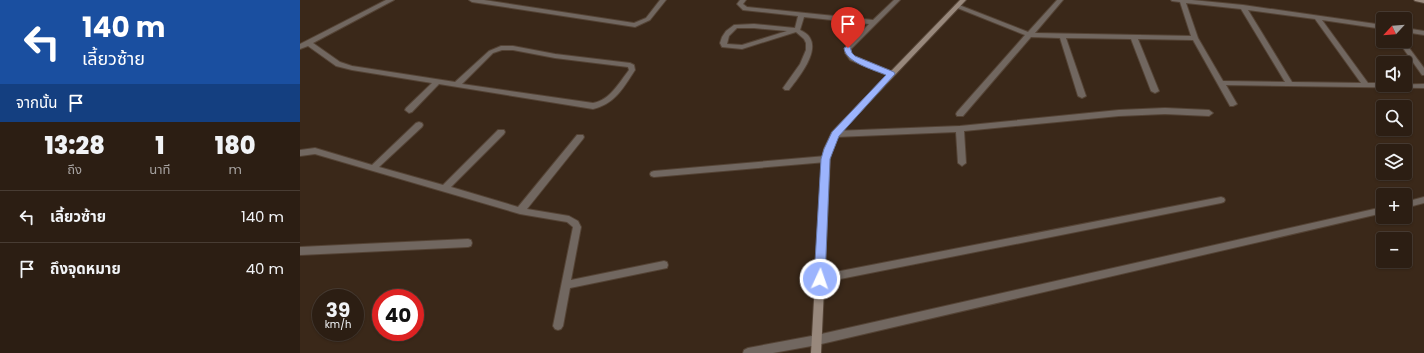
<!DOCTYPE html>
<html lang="th">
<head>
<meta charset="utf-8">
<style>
  :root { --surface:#2c1e13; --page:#382b21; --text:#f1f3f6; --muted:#a6a2a0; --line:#483c33 }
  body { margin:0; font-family:Poppins,"Noto Sans Thai",sans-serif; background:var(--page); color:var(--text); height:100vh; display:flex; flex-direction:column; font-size:15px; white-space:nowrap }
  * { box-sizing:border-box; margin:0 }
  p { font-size:13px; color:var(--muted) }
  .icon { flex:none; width:22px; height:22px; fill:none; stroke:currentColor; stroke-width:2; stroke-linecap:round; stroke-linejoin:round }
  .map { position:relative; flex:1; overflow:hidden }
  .panel { display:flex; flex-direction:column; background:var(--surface); width:300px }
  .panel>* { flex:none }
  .hud { background:#1a4fa0; color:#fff; overflow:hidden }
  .needle { width:26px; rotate:244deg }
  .tools { position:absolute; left:1076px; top:12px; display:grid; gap:8px }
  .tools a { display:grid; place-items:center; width:36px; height:36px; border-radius:4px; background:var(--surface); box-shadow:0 1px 3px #0004,0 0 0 1px var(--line); font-size:20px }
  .speed { position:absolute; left:12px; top:289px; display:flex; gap:8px; font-size:20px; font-weight:700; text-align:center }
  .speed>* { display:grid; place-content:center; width:52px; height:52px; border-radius:50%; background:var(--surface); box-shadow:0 1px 3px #0004,0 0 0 1px var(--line); line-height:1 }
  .speed small { font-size:10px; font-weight:400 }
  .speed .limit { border:6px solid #d22; background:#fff; color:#111 }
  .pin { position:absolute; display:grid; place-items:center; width:34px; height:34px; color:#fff; margin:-41px -17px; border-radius:50% 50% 50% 0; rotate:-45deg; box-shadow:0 0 4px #0007 }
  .pin .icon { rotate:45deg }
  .me { position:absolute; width:44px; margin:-22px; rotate:3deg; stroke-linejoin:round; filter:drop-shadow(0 0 3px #0008) }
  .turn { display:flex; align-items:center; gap:14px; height:84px; padding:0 16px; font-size:18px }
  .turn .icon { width:52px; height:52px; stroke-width:2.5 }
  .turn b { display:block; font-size:28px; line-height:34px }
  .then { display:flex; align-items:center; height:38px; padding:0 16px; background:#0003; gap:8px; font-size:15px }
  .eta { display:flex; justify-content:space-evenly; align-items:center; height:68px; text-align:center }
  .eta b { font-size:24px; font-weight:800; line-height:28px }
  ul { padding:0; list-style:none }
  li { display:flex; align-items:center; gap:12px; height:52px; padding:0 16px; border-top:1px solid var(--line) }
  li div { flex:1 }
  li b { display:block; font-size:15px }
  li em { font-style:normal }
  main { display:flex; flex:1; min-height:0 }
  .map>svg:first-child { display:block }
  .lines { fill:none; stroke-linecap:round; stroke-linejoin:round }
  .street-casing { stroke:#544335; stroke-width:2 }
  .secondary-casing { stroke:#544335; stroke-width:2 }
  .street { fill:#716760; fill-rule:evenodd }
  .secondary { fill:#98887c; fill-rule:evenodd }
  .route { fill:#9cb4fd; stroke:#6575a4 }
</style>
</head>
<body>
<main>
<section class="panel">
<div class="hud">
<div class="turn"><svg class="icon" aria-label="left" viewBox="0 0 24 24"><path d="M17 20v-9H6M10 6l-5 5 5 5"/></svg><div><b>140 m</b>เลี้ยวซ้าย</div></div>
<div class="then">จากนั้น<svg class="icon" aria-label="arrive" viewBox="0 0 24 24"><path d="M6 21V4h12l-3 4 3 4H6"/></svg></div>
</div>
<div class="eta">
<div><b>13:28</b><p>ถึง</p></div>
<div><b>1</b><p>นาที</p></div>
<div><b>180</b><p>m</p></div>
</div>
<ul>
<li><svg class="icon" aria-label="left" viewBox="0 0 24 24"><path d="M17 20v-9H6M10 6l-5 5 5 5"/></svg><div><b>เลี้ยวซ้าย</b></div><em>140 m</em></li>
<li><svg class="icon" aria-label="arrive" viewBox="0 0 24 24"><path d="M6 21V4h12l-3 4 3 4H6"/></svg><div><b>ถึงจุดหมาย</b></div><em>40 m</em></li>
</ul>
</section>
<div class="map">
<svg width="1124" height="353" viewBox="0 0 1124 353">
  <rect width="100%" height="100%" fill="#3a2819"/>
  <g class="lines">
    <g class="street-casing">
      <g id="street">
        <path d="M 86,0 L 94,0 L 13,43 L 40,62 L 52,66 L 155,82 L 189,51 L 201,46 L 213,46 L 255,54 L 330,63 L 334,65 L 335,70 C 324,87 315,104 293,109 L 139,84 L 112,112 L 109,113 L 105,110 L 106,108 L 132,83 L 52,70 L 36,66 L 8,46 L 0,49 L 0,44 ZM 202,50 L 213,50 L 255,58 L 328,67 L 329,70 C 319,83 310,100 293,103 L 162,84 L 193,53 Z"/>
        <polygon points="169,0 184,0 334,23 346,18 360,0 366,0 350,20 335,27 172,2"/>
        <path d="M 440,0 L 446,0 L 443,4 L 447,7 L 573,20 L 594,0 L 600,0 L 551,49 L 551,53 L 554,56 L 593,72 L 594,74 L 591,76 L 589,76 L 550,60 L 545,53 L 546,47 L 569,24 L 504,17 L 500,30 C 504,32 508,34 510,38 C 519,53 498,78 489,90 L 485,90 L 483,88 L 500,64 L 506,50 L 506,43 L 504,39 L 496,32 L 442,49 L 422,47 L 420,43 L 422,37 L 426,31 L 434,25 L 454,24 L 495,28 L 498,16 L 443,10 L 437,4 ZM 437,28 L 454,28 L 487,31 L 442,45 L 427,44 L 429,36 Z"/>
        <path d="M 757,0 L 763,0 L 735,33 L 891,36 L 880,2 L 872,1 L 871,0 L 892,0 L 943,5 L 1083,25 L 1083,29 L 1022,20 L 1068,83 L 1083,83 L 1083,85 L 1124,84 L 1124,88 L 926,85 L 937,104 L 933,106 L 930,106 L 893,40 L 838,39 L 859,91 L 855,93 L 851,91 L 831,39 L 766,38 L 786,96 L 782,98 L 778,96 L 760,38 L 731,37 L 663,116 L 657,116 L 656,114 L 657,112 L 725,35 L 655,7 L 655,5 L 659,5 L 728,32 ZM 886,3 L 941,9 L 985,82 L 923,81 L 898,38 ZM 948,10 L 1015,19 L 1061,83 L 992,82 Z"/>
        <polygon points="1105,28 1124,31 1124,35 1105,32"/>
        <polygon points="1098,41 1104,41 1124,68 1124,75 1122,75"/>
        <polygon points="865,108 909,110 913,113 909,116 865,114 819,116 664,131 666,163 662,166 658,163 656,132 535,137 531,134 535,131 660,126 819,110"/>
        <polygon points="119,122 122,123 123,125 122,127 79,167 143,185 198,130 204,130 205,132 204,134 151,187 218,207 277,135 283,135 284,137 283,139 227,209 269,216 278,221 281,227 271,280 364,261 367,262 368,265 367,268 270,288 263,326 261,329 258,330 255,329 253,326 273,227 267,222 220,214 15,154 0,156 0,150 15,148 72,165 116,123"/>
        <polygon points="526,156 530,159 526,162 354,177 351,176 350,174 351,172 354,171"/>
        <polygon points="921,197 924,198 925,200 924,202 921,203 520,283 517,282 515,279 517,276 520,275"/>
        <polygon points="1124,197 1124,203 1105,208 1105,202"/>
        <polygon points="1083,207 1083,213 517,345 473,353 443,353 444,350 448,348 517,335"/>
        <polygon points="168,239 171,240 172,243 171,246 168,247 0,255 0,247"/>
      </g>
    </g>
    <g class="secondary-casing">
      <g id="secondary">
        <polygon points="660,0 666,0 538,135 532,149 530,159 521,353 511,353 522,159 524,149 532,132"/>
        <polygon points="1114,0 1124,0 1124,3 1115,1"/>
      </g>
    </g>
    <use href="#street" class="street"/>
    <use href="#secondary" class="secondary"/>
  </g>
  <path class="route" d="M 548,46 L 550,47 L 552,53 L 555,56 L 594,72 L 595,74 L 539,136 L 530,159 L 525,279 L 523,282 L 520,283 L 516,282 L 514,279 L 521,159 L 524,149 L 532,132 L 586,75 C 574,70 545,62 544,48 Z"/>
</svg>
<div class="tools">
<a><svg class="needle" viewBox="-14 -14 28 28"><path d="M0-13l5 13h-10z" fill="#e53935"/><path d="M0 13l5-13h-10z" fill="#a6a2a0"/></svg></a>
<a><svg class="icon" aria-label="sound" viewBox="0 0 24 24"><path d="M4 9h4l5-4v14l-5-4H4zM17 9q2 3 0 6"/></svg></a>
<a><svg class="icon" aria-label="search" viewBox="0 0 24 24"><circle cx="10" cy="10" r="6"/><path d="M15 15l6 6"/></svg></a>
<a><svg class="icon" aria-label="layers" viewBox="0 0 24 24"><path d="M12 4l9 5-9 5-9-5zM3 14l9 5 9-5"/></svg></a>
<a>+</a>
<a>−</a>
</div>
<div class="speed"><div>39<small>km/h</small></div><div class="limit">40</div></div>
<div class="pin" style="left:548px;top:48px;background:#d93025"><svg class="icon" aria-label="arrive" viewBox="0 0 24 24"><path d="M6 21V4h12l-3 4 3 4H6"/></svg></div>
<svg class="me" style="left:520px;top:279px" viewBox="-20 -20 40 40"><circle r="17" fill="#9cb4fd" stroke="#fff" stroke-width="3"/><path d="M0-11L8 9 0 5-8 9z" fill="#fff"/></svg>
</div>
</main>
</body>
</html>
